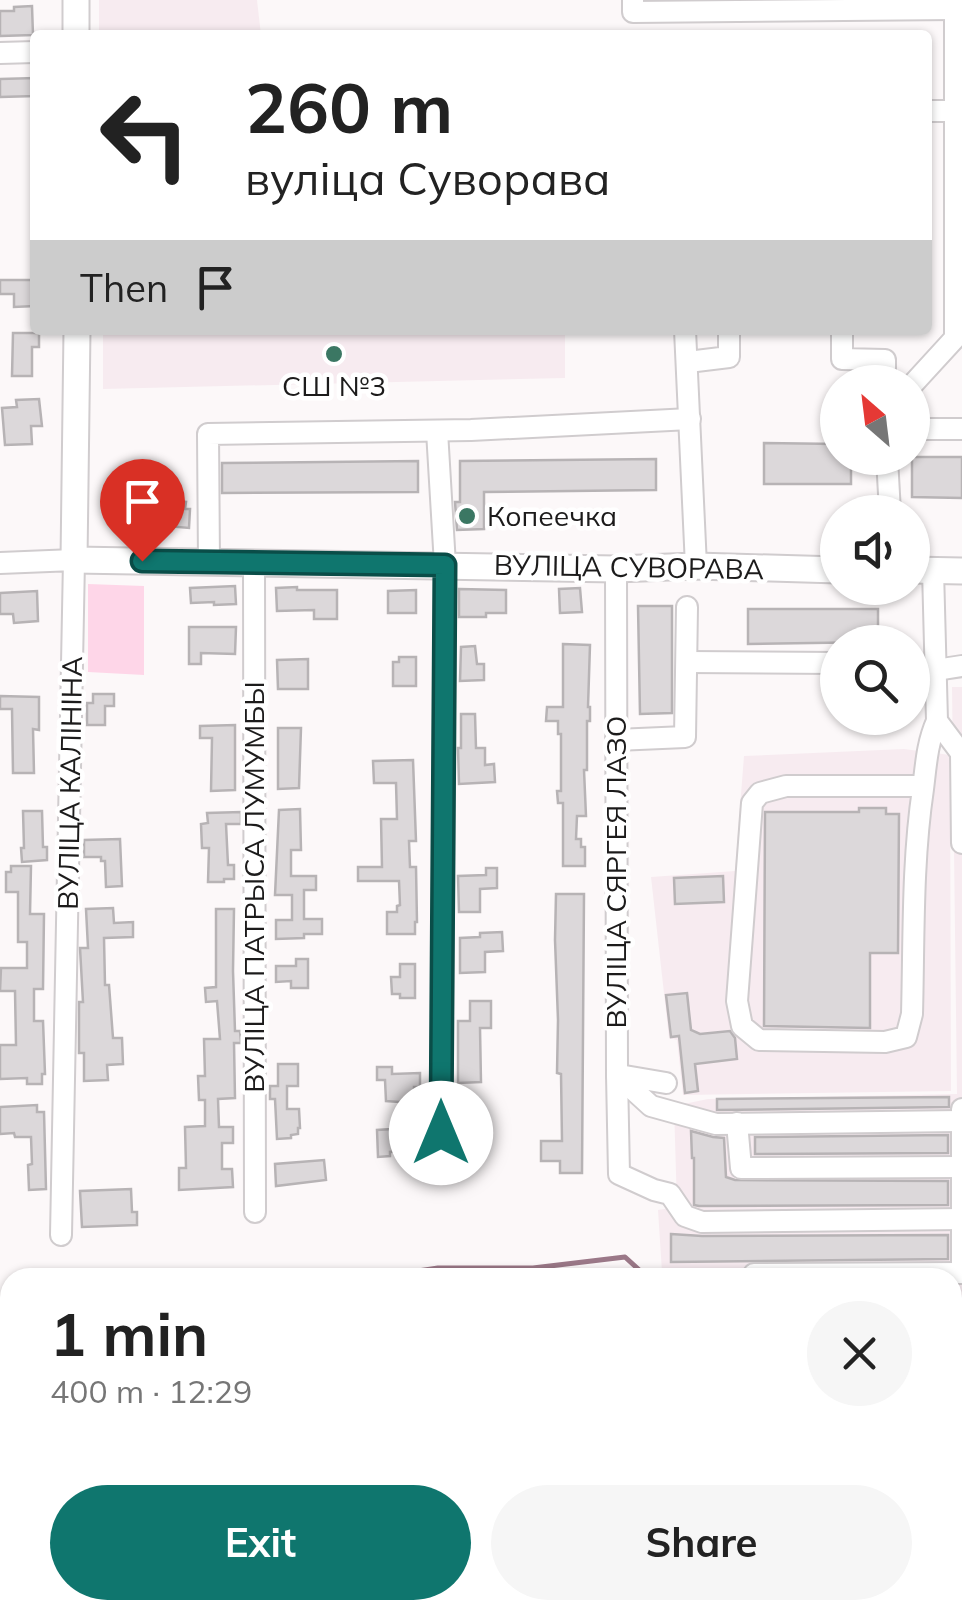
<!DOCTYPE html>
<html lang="en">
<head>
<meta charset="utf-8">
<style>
  :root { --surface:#fff; --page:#f6f6f6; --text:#222; --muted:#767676; --accent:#0f766e }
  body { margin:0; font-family:Mulish,sans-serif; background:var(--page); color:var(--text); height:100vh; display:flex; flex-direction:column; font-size:38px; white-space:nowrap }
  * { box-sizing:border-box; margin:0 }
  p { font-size:32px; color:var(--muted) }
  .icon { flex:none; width:55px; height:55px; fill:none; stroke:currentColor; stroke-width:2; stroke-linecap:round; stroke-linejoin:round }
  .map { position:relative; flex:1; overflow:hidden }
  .drawer { position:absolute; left:0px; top:1268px; width:962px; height:352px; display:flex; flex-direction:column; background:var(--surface); border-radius:30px 30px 0 0; box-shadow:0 2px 8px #0004 }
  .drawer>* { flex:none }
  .top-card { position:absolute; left:30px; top:30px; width:902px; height:305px; border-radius:10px; box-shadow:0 2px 8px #0004; background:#fff; color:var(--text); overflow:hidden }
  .needle { width:65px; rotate:332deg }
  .controls { position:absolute; left:820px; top:365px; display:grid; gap:20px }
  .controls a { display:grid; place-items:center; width:110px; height:110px; border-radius:50%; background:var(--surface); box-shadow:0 2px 8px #0004; font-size:50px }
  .pin { position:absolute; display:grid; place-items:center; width:85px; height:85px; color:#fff; margin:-102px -42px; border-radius:50% 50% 50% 0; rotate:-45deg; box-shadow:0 0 10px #0007 }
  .pin .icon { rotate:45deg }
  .me { position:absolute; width:110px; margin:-55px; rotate:0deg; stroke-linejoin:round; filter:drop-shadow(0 0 8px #0008) }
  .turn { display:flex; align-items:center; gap:35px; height:210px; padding:0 50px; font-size:45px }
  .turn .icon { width:130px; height:130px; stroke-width:2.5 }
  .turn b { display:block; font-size:70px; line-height:85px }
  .then { display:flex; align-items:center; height:95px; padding:0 50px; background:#0003; gap:20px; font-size:38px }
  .round { display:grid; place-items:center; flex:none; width:105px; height:105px; border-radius:52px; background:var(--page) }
  .headline { display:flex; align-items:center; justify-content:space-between; height:170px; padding:0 50px }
  h1 { font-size:60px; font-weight:700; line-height:75px }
  .button { display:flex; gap:20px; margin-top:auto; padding:20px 50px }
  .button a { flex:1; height:115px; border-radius:60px; background:var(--accent); color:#fff; font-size:40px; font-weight:700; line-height:115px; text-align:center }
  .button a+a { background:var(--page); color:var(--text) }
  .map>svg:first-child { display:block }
  .built { fill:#f7ebf0 }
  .green { fill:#fed6e8 }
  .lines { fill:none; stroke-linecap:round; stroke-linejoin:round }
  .stream { stroke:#9b7888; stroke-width:5 }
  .building { fill:#dcd8da; stroke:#b7b3b5; stroke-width:2.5 }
  .minor-casing { stroke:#d0ccce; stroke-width:24 }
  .major-casing { stroke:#d0ccce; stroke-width:29 }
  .minor { stroke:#fff; stroke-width:20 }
  .major { stroke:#fff; stroke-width:25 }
  .route-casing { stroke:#0a4d48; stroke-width:25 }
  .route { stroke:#0f766e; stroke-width:18 }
  .poi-dot { fill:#3b7763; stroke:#fff; stroke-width:4 }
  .labels { text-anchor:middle; stroke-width:9; stroke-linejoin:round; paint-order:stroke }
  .poi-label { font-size:28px; fill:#1c1b1b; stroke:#fff }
  .street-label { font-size:28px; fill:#1c1b1b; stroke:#fff }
</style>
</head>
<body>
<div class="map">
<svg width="962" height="1618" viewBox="0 0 962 1618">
  <rect width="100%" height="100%" fill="#fcf8f9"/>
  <g class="built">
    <polygon points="99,0 257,0 261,35 99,35"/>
    <polygon points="103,330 565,330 565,378 103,389"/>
    <polygon points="952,687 962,687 962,1298 953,1302 952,1278 684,1278 662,1272 658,1210 677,1207 674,1106 708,1099 957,1094"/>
    <polygon points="904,749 950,755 951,1091 683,1095 677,1040 669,1038 651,877 735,871 744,756"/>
    <polygon points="353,1610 715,1610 714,1618 352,1618"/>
  </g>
  <polygon class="green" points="88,584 144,586 144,675 88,672"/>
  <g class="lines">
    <g class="stream">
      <polyline points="371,1278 438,1268 533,1268 625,1257 648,1278"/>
      <polyline points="952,1305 962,1302"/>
      <polyline points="0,1321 10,1320"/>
    </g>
  </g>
  <g class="building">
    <polygon points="32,6 33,35 0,36 0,11 14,11 14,7"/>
    <polygon points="35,78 35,96 0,97 0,79"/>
    <polygon points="0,280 35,280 35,306 14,307 14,294 0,294"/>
    <polygon points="13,333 39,333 39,347 32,347 32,376 12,376"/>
    <polygon points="39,399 42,426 31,426 32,444 5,445 2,408 17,407 16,400"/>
    <polygon points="764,443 838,444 838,458 851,458 851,484 764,484"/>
    <polygon points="912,457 962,457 962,498 912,497"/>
    <polygon points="656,459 656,490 484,492 484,529 457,530 455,502 460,502 460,461"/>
    <polygon points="418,461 418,492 222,493 222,463"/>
    <polygon points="126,501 174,504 174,501 186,502 185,509 190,509 189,528 133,523 134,513 125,513"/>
    <polygon points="235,586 236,604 214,605 214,602 191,603 190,588"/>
    <polygon points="297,587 297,590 337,590 337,619 314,619 314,610 277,611 276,588"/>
    <polygon points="580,588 582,612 560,613 559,589"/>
    <polygon points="459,589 506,590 506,613 486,613 486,617 459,617"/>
    <polygon points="416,590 416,613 388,613 388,591"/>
    <polygon points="37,591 38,621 14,623 13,614 0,614 0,593"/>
    <polygon points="638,606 672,606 672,713 640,714"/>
    <polygon points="748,609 878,609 878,642 748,644"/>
    <polygon points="189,627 236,627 235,654 201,653 201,664 189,664"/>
    <polygon points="563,644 590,645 588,707 590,707 590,721 587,721 587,770 584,770 586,816 577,816 576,839 581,839 581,847 585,847 585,866 563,866 563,803 558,803 557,791 561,791 561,734 558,734 558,721 546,721 547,707 563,707"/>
    <polygon points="475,646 477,664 484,664 484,680 460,681 461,647"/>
    <polygon points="399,657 416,657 416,686 393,686 393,662 399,662"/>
    <polygon points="308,659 308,689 278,689 277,660"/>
    <polygon points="93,694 114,694 114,706 105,706 105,725 87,725 87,703 93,703"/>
    <polygon points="0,696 39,697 39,730 33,729 34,773 13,773 12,709 0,709"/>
    <polygon points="461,714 475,714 476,748 485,748 485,765 494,764 495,782 459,784 458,748 461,748"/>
    <polygon points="235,725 235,790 211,791 212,738 200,738 200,726"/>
    <polygon points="278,728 301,728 299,788 278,789"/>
    <polygon points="413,760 416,841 409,841 410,867 416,867 417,922 415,922 415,934 387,934 387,912 397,912 397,906 400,905 399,881 358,881 358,867 382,867 381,819 397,819 396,783 374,783 373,761"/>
    <polygon points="859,808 886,808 886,814 899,814 898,953 870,953 870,1028 764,1026 765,812 859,812"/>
    <polygon points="300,809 301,850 291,850 291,876 316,876 316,890 304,890 304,919 322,919 322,934 304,934 304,938 276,939 276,920 292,920 292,895 275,895 279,810"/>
    <polygon points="23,811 42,811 43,847 47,847 47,860 22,862 21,848 24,848"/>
    <polygon points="241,812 241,824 226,824 228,865 234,865 234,879 224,879 224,882 208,882 209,848 202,848 201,824 208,823 207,813"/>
    <polygon points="120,839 122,886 106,887 105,861 101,861 101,857 84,857 84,840"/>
    <polygon points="11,866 31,866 30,914 44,914 43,989 34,989 34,1021 43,1021 45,1074 42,1074 42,1084 27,1084 27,1078 0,1079 0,1045 16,1045 15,991 0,991 1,968 27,968 27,942 18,942 18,892 6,892 6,872 11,872"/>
    <polygon points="486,868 497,868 497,888 480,889 480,912 459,912 458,876 486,875"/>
    <polygon points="723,876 724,902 675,904 674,878"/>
    <polygon points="556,894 584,894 582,1173 560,1173 560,1161 541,1161 541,1141 562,1141 561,1074 557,1073 558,1020 555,940"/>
    <polygon points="113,908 114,923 133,922 133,937 104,938 105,985 109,985 113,1038 122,1038 123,1064 107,1065 108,1080 84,1081 84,1053 79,1053 79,1002 83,1002 80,948 88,948 86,909"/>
    <polygon points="216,909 234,909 233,971 235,1031 240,1031 241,1043 234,1043 235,1098 218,1099 219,1127 233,1127 233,1143 222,1143 222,1169 232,1169 233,1187 179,1190 179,1168 186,1168 185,1127 205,1126 205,1100 199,1100 198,1076 205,1076 204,1039 220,1039 217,1001 206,1002 205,988 216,987"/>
    <polygon points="502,932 503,951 485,952 485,972 460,973 460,938 480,937 480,933"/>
    <polygon points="296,959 308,959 308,988 291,988 291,981 276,982 276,966 296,966"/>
    <polygon points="400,964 415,964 415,998 400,998 400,994 392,994 391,977 400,977"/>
    <polygon points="687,993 691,1030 700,1034 730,1031 735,1038 737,1059 695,1064 698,1091 685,1093 679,1036 671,1037 666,995"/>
    <polygon points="470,1001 491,1001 491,1028 480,1028 481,1082 458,1083 458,1021 470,1021"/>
    <polygon points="278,1064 298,1064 298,1086 287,1086 287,1109 299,1109 300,1128 298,1128 298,1134 291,1135 291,1138 277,1139 275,1099 270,1099 270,1086 278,1086"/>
    <polygon points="377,1067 392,1067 392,1074 420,1073 420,1087 414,1087 414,1103 386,1101 385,1080 377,1080"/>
    <polygon points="949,1097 949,1107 717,1110 717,1099"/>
    <polygon points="37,1105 37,1112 44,1112 46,1189 29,1190 28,1165 32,1164 31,1137 15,1137 14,1133 0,1134 0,1107"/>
    <polygon points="484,1120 484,1146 458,1147 457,1122"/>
    <polygon points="413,1125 414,1150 390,1152 390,1156 378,1157 377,1130 392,1129 392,1126"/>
    <polygon points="691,1131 713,1137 724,1138 726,1177 735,1180 948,1181 948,1205 699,1206 694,1205 694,1158 692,1158"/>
    <polygon points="948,1135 948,1153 755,1154 755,1137"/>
    <polygon points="324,1160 326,1180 276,1186 275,1164"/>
    <polygon points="131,1189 132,1212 137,1212 137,1225 82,1227 80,1191"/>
    <polygon points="671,1234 702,1236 948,1235 948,1259 671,1262"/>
  </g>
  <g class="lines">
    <g class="minor-casing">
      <g id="minor">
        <polyline points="633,0 633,12 955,9"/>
        <polyline points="0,53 35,52"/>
        <polyline points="928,111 955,111"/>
        <polyline points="685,330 696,566"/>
        <polyline points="842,330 842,359 885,360 885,382"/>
        <polyline points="688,362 729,357 729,330"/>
        <polyline points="912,385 955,338 955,0"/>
        <polyline points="912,429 962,429"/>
        <polyline points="437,431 445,565 441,1171"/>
        <polyline points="887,458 890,512"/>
        <polyline points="209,562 208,434 471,430 690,419"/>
        <polyline points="0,563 74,560 61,1235"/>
        <polyline points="254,563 255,1212"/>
        <polyline points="616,569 617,1075 619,1174 654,1190 670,1194 685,1216 702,1222 962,1219"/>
        <polyline points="933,570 937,721 961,753 962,843"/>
        <polyline points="687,662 838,663"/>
        <polyline points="912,668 936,670 962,666"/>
        <polyline points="616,740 685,737 687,607"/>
        <path d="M 923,786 L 786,786 L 760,793 L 752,803 L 737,1001 L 742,1026 L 759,1040 L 885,1042 L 906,1037 L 912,1014 C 914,939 912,863 923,789 C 926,765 927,743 937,721"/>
        <polyline points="617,1075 651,1106 716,1124 960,1121"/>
        <polyline points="619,1075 666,1083"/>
        <polyline points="962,1109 962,1272"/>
        <polyline points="737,1123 741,1168 960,1167"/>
        <polyline points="754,1274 962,1273"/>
        <polyline points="952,1387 962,1386"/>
        <polyline points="0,1529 10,1529"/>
        <polyline points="952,1567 962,1567"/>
        <polyline points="230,1618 231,1610"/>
        <polyline points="721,1618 721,1610"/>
      </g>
    </g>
    <g class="major-casing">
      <g id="major">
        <polyline points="76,0 76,35"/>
        <polyline points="77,330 74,560 616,569 696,566 838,570"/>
        <polyline points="912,570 962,571"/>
      </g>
    </g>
    <use href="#minor" class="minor"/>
    <use href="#major" class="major"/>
  </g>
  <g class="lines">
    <g class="route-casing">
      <polyline id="route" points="142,561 445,565 441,1133"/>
    </g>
    <use href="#route" class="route"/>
  </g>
  <g class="poi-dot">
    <circle cx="334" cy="354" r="10"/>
    <circle cx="467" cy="516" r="10"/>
  </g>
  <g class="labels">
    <g class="poi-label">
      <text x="334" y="396">СШ №3</text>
      <text x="487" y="526" text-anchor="start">Копеечка</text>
    </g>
    <g class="street-label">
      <text transform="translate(629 567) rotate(1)" y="10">ВУЛІЦА СУВОРАВА</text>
      <text transform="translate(70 783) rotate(-89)" y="10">ВУЛІЦА КАЛІНІНА</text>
      <text transform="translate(616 872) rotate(-90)" y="10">ВУЛІЦА СЯРГЕЯ ЛАЗО</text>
      <text transform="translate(254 887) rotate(-90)" y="10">ВУЛІЦА ПАТРЫСА ЛУМУМБЫ</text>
    </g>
  </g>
</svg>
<div class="controls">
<a><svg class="needle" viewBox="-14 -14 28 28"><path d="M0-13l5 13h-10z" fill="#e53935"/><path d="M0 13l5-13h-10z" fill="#767676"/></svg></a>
<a><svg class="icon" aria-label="sound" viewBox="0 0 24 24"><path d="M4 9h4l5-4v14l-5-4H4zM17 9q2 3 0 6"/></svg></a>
<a><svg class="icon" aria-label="search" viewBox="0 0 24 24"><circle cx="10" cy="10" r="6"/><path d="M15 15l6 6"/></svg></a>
</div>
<div class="pin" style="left:142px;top:561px;background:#d93025"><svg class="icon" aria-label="arrive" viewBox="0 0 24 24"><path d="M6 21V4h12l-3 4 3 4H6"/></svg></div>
<svg class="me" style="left:441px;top:1133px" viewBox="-20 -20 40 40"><circle r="19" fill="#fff"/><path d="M0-13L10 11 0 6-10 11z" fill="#0f766e"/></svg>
<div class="top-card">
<div class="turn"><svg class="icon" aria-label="left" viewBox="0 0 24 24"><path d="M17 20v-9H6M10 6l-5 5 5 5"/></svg><div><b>260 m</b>вуліца Суворава</div></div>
<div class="then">Then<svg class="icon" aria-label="arrive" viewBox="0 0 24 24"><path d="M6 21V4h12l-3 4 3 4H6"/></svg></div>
</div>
<section class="drawer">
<div class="headline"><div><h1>1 min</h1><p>400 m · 12:29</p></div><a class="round"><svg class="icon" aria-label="close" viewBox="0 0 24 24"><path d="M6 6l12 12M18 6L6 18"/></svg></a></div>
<div class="button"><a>Exit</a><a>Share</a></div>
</section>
</div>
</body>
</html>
